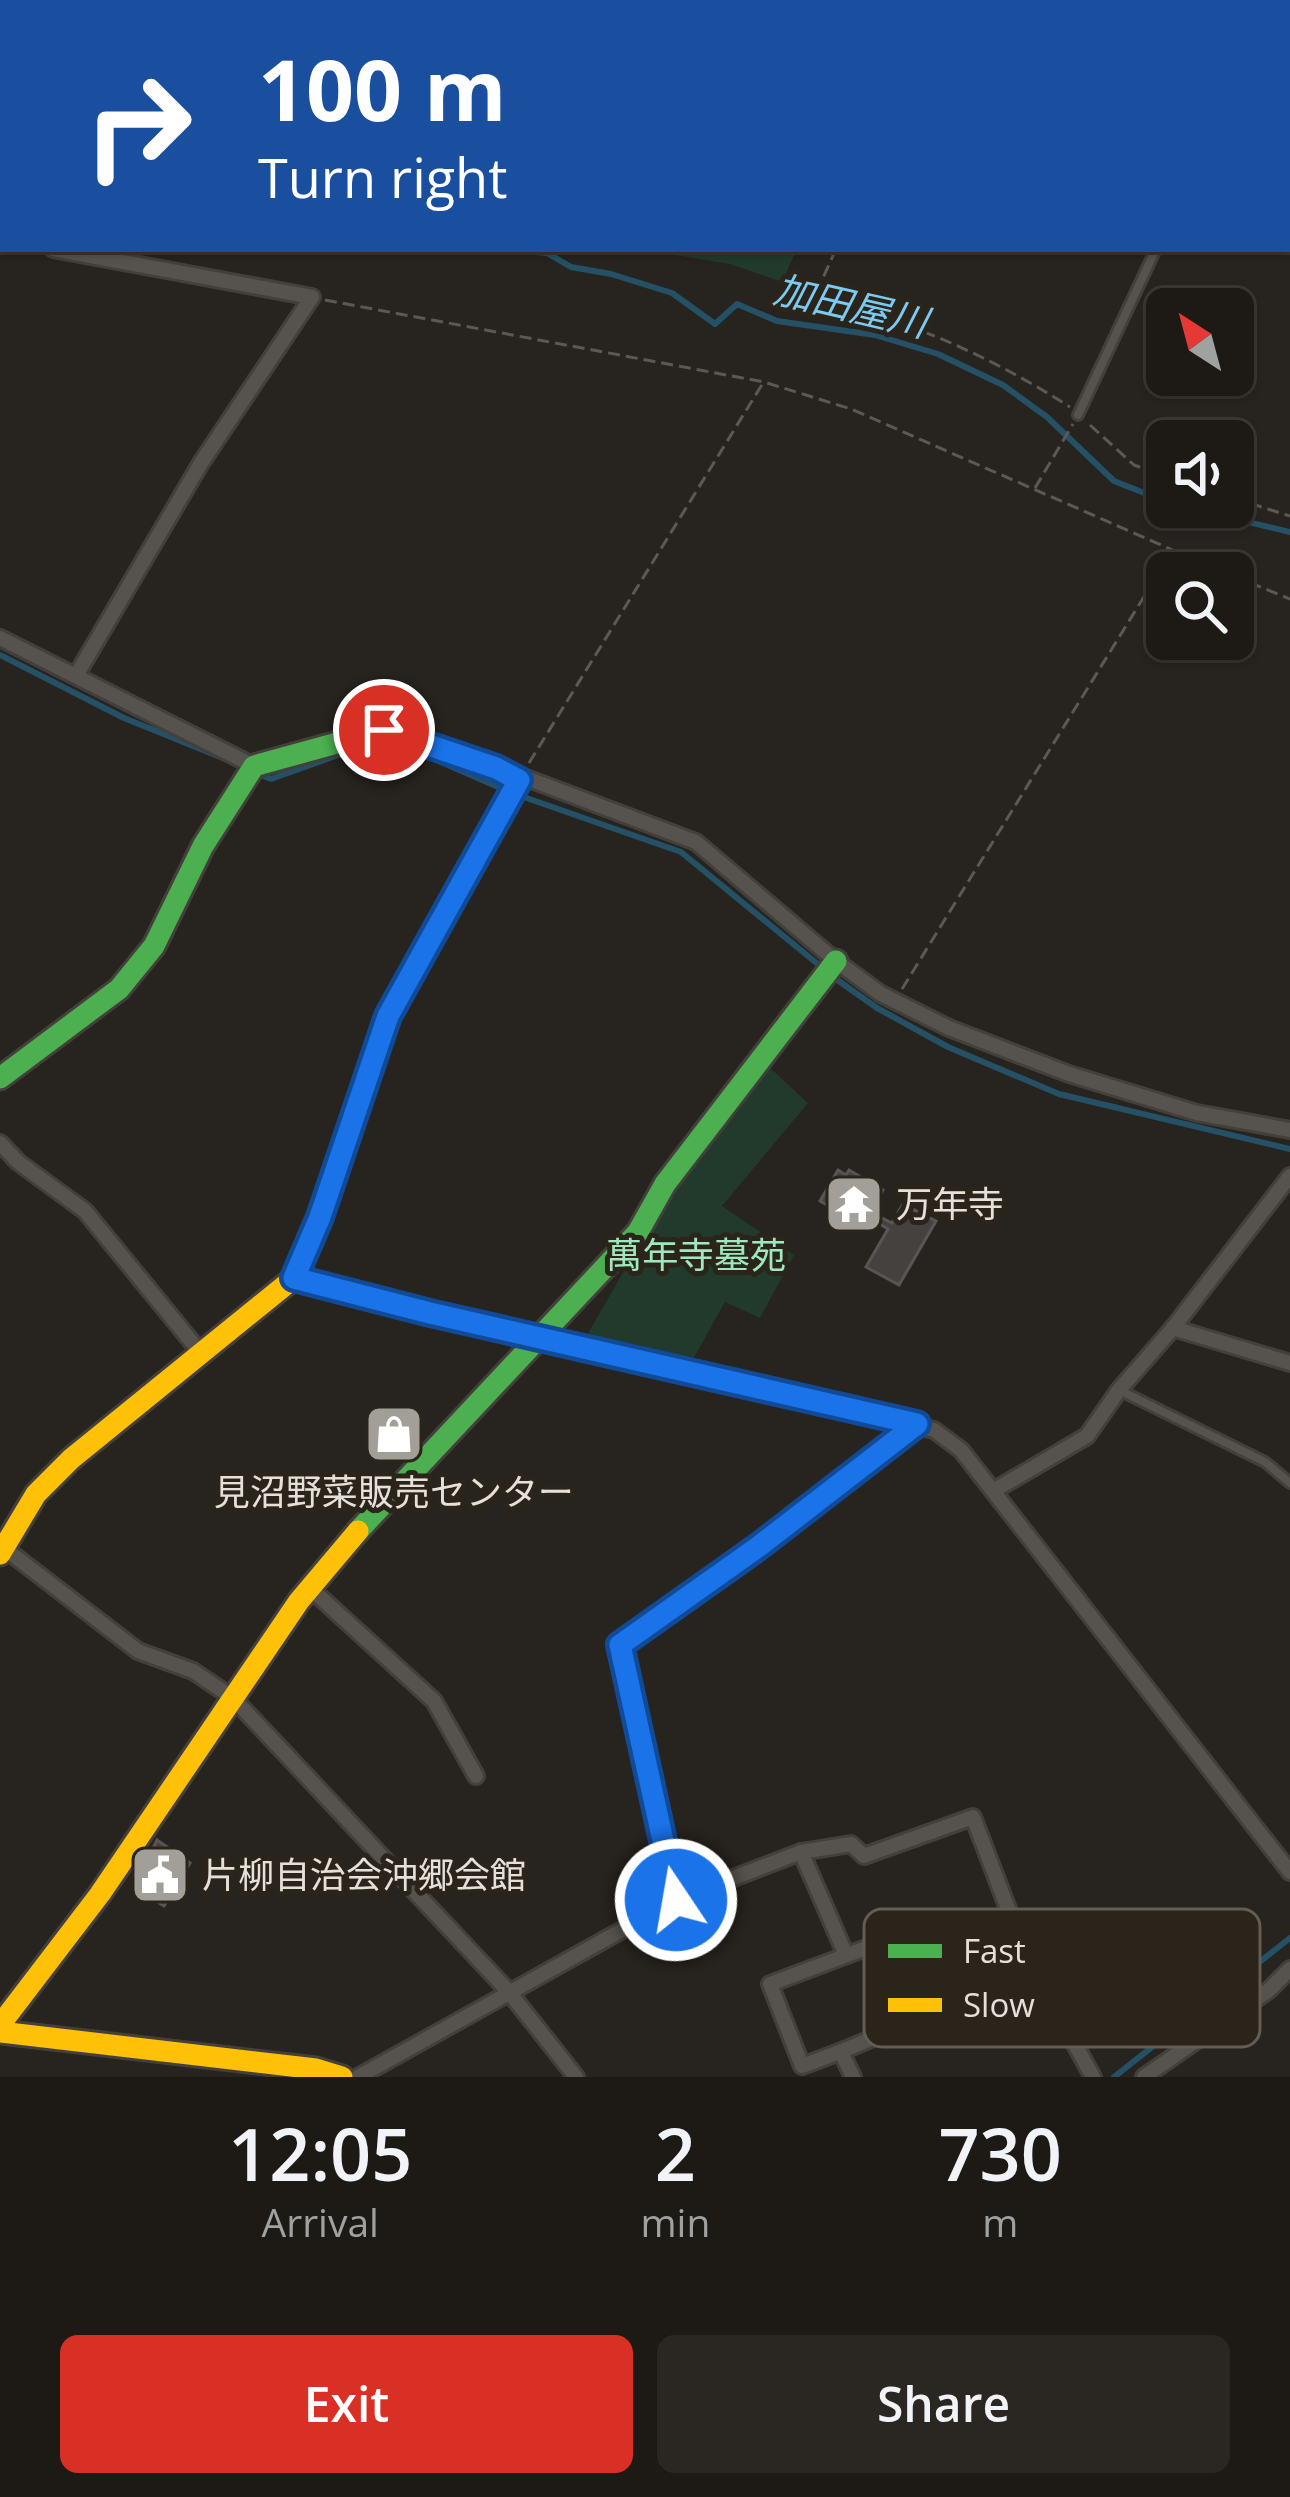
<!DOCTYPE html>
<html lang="en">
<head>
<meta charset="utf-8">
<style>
  :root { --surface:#1d1a16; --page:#2a2723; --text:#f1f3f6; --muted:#a0a1a1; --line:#3b3835; --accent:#d93025 }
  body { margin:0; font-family:"Open Sans","Noto Sans JP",sans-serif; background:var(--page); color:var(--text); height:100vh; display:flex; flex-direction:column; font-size:45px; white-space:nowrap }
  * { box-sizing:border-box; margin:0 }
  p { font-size:39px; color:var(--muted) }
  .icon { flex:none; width:66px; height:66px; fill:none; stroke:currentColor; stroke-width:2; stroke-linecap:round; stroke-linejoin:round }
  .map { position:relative; height:2077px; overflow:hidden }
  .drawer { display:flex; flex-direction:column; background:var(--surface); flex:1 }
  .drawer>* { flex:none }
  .top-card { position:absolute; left:0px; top:0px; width:1290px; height:252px; box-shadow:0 3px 9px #0004,0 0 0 3px var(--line); background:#1a4fa0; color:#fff; overflow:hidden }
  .needle { width:78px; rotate:324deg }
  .controls { position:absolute; left:1146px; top:288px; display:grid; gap:24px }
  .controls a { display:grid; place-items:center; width:108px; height:108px; border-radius:18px; background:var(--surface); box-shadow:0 3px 9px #0004,0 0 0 3px var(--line); font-size:60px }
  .pin { position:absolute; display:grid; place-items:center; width:102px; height:102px; color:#fff; margin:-51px; border:6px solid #fff; border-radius:50%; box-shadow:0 3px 12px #0007 }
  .me { position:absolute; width:132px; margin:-66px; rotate:348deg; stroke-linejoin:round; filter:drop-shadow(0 0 9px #0008) }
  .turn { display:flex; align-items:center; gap:42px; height:252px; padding:0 60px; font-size:54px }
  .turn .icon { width:156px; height:156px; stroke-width:2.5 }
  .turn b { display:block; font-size:84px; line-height:102px }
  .eta { display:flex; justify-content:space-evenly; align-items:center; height:204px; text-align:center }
  .eta b { font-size:72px; font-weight:600; line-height:84px }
  .button { display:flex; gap:24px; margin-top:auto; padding:24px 60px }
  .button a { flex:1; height:138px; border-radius:18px; background:var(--accent); color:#fff; font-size:48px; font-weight:600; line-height:138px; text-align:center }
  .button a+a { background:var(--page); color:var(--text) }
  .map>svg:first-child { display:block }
  .green { fill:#213a2c }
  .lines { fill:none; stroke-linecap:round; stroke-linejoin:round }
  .stream { stroke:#245166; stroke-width:6 }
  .building { fill:#45413f; stroke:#595554; stroke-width:3 }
  .lane-casing { stroke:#433f3b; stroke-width:14 }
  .street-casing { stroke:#433f3b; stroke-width:20 }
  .fast-casing { stroke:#433f3b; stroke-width:27 }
  .slow-casing { stroke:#433f3b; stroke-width:27 }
  .path { stroke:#5b5955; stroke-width:3; stroke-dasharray:12 6; stroke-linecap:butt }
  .lane { stroke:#56534e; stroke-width:8 }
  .street { stroke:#56534e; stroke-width:14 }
  .fast { stroke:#4caf50; stroke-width:21 }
  .slow { stroke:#ffc107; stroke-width:21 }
  .route-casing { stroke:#114b97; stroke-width:30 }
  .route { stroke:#1a73e8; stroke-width:21 }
  .labels { text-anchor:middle; stroke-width:10; stroke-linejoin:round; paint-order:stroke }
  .poi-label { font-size:36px; fill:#e5e1da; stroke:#2b241a; text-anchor:start }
  .park-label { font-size:36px; fill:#9ee8bd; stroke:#2b241a }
  .water-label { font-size:39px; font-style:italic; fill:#7acaf1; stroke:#2b241a }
  .key { fill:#2b241a; stroke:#635d54; stroke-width:3 }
  .key-label { font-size:33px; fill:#e5e1da }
</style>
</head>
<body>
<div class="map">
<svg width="1290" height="2077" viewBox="0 0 1290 2077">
  <rect width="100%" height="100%" fill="#27231e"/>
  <g class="green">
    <polygon points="0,0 912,0 3,3 3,126"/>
    <polygon points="639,249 797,249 782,282 730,264"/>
    <polygon points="767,1065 808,1103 722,1206 794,1255 760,1318 725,1302 691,1363 586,1337 677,1178"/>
  </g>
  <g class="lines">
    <g class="stream">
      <polyline points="0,153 3,153"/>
      <polyline points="501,249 547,253 571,267 611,274 672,293 715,324 737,304 777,321 875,335 938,354 1003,385 1047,417 1114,481 1167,502"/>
      <polyline points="1185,507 1290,532"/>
      <polyline points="0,655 124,718 230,761"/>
      <polyline points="418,752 505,790"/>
      <polyline points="259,774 271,779 366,745 401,744"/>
      <polyline points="518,795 681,852 836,979 877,1008 948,1047 1059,1094 1290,1149"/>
      <polyline points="1114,2077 1290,1938"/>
    </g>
  </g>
  <g class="building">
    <polygon points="838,1170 846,1175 849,1170 883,1190 870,1212 892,1223 903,1204 936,1221 899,1285 866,1267 888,1229 867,1216 862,1225 820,1201"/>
    <polygon points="157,1840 190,1863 164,1906 134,1888"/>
  </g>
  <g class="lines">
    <g class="lane-casing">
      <g id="lane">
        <polyline points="1270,3 1271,0"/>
        <polyline points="1078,415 1156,249"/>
        <polyline points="1119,1390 1265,1462 1290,1483"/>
      </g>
    </g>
    <g class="street-casing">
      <g id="street">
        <polyline points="0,239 3,240"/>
        <polyline points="53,249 312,297 201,463 77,674"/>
        <polyline points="0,638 254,766"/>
        <polyline points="521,776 696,842 836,961 881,994 949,1028 1069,1074 1197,1113 1290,1130"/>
        <polyline points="0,1143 18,1162 85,1211 200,1352"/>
        <polyline points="294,1278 934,1430 961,1450 1290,1872"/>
        <polyline points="1173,1328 1290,1363"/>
        <polyline points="993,1491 1087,1436 1119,1390 1173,1328 1290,1176"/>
        <polyline points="4,1548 138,1651 193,1671 233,1698 509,1992 576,2077"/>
        <polyline points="310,1588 434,1701 476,1776"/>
        <polyline points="801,1852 846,1955"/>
        <polyline points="676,1900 620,1645 759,1547 917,1424"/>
        <path d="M 937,1998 L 906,1933 L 770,1984 L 802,2066 C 851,2048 908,2028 944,1990 L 1026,1956"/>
        <polyline points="841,2052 853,2077"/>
        <polyline points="358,2077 676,1900 801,1852 851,1844 864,1856 973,1817 1026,1956 1093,2077"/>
        <polyline points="1144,2077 1269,1990 1290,1969"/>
      </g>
    </g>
    <g class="fast-casing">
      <g id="fast">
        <polyline points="0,1078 119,989 154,946 203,846 254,766 384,730 496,768 519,780 452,900"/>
        <polyline points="358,1531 638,1232 665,1184 836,961"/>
      </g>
    </g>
    <g class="slow-casing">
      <g id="slow">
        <polyline points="0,1554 36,1494 71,1459 294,1278 320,1217 388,1016 452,900"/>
        <polyline points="0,2025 100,1894 299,1601 358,1531"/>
        <polyline points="0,2032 316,2069 342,2077"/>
      </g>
    </g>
    <g class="path">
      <polyline points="532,3 533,0"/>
      <polyline points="604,3 605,0"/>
      <polyline points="678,3 679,0"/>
      <polyline points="950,3 951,0"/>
      <polyline points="0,28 3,29"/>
      <path d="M 836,249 L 818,289 L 827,304 C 913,320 996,360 1070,407"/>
      <polyline points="325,300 764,382 851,409 1225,573"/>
      <polyline points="1090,425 1134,465 1167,477"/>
      <polyline points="1035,488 1073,424"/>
      <polyline points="1233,498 1290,516"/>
      <polyline points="1233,576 1290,599"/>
      <polyline points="529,763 763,383"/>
      <polyline points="902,989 1171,553"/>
    </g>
    <use href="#lane" class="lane"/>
    <use href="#street" class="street"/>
    <use href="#fast" class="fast"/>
    <use href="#slow" class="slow"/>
  </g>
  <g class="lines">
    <g class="route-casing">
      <polyline id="route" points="384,730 496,768 519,780 388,1016 320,1217 294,1278 430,1313 917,1424 758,1547 620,1645 676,1900"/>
    </g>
    <use href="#route" class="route"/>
  </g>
  <defs>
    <g id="temple-square" transform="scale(3)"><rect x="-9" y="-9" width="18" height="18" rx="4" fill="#a29e98" stroke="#2b241a"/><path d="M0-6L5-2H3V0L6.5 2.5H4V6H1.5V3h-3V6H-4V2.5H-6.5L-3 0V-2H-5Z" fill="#fff"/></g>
    <g id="shop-square" transform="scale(3)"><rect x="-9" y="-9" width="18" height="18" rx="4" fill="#a29e98" stroke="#2b241a"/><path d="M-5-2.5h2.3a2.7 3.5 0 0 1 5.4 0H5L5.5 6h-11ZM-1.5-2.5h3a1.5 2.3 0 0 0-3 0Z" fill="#fff"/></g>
    <g id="civic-square" transform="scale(3)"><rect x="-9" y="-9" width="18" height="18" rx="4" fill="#a29e98" stroke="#2b241a"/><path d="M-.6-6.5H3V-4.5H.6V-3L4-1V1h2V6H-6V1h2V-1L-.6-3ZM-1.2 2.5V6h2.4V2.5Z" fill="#fff"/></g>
  </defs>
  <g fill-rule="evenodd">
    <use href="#temple-square" x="854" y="1204"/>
    <use href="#shop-square" x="394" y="1434"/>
    <use href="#civic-square" x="160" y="1875"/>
  </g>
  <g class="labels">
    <g class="poi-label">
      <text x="896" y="1217">万年寺</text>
      <text x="394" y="1505" text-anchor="middle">見沼野菜販売センター</text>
      <text x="202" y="1888">片柳自治会沖郷会館</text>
    </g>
    <g class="park-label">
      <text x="696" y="1268">萬年寺墓苑</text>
    </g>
    <g class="water-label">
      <text transform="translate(851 306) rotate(13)" y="14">加田屋川</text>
    </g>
  </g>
  <rect x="864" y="1909" width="396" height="138" rx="18" class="key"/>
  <rect x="888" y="1944" width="54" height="14" fill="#4caf50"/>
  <rect x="888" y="1998" width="54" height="14" fill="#ffc107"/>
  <g class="key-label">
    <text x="963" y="1963">Fast</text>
    <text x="963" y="2017">Slow</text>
  </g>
</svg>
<div class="controls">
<a><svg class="needle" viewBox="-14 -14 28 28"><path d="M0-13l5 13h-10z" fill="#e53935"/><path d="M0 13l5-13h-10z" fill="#a0a1a1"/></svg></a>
<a><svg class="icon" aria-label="sound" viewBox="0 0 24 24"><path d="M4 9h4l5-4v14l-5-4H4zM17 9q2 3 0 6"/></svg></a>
<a><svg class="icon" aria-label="search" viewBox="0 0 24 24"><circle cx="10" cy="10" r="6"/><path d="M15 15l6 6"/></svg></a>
</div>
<div class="pin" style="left:384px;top:730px;background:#d93025"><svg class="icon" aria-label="arrive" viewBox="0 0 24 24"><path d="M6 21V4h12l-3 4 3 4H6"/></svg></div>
<svg class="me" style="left:676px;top:1900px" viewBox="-20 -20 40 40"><circle r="17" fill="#1a73e8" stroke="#fff" stroke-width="3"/><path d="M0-11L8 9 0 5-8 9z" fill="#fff"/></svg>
<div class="top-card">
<div class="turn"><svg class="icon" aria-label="right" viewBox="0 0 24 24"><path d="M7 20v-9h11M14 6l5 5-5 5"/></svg><div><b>100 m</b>Turn right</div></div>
</div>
</div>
<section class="drawer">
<div class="eta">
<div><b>12:05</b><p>Arrival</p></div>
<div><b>2</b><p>min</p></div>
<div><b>730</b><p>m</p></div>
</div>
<div class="button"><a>Exit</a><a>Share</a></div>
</section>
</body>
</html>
